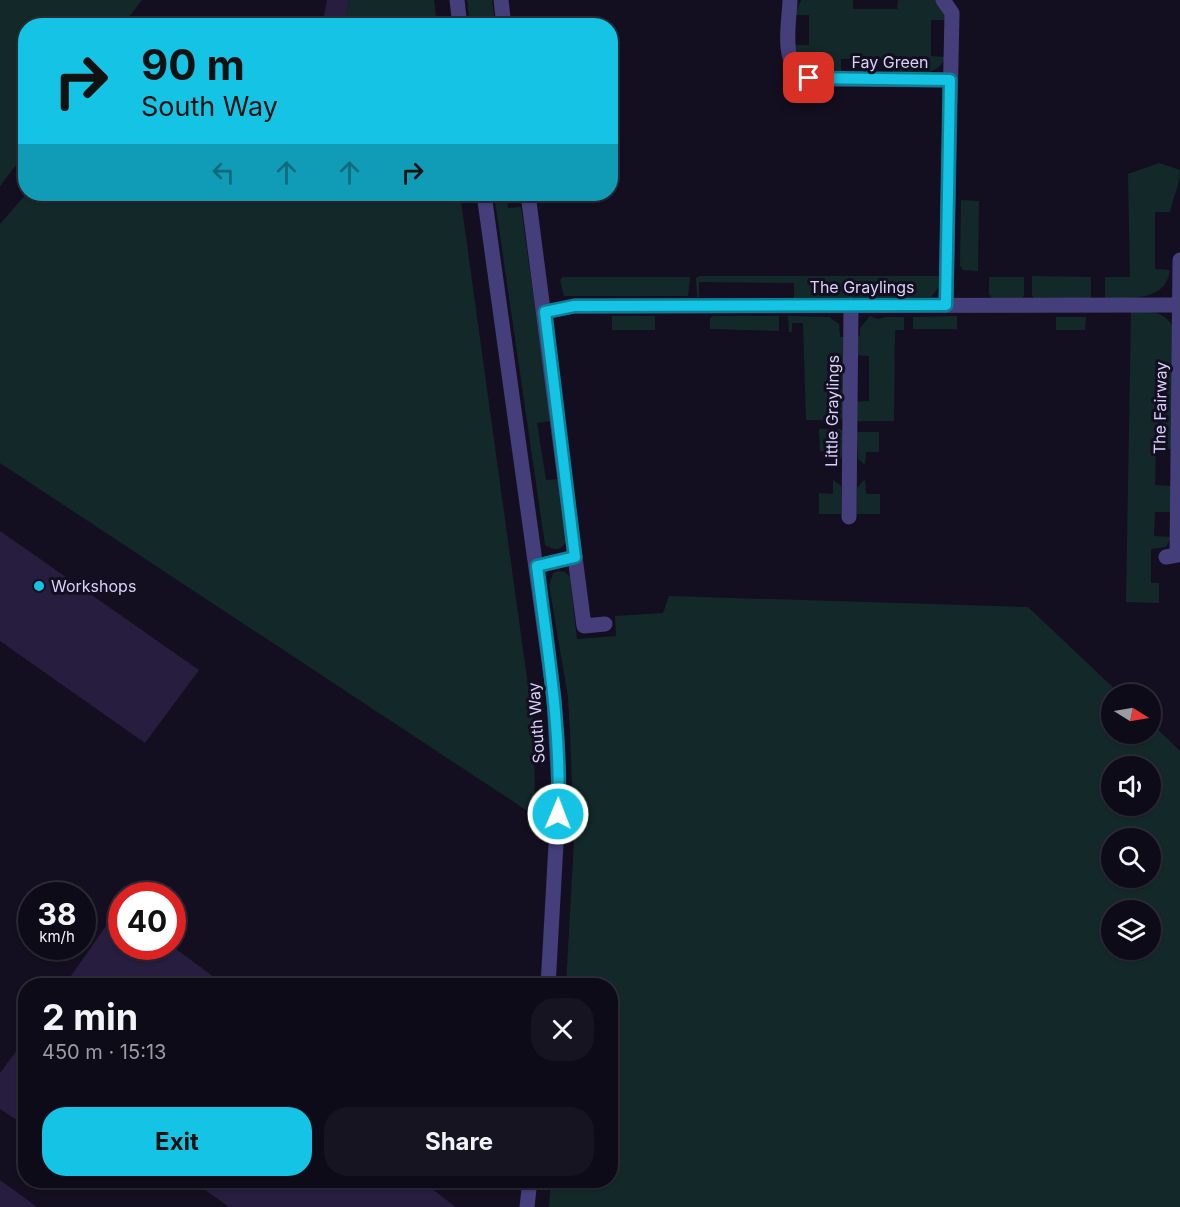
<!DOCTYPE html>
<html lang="en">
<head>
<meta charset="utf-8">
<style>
  :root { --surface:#0e0b18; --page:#171421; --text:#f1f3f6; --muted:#9b9ba2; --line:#2e2b37; --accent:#15c4e4 }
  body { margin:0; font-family:Inter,sans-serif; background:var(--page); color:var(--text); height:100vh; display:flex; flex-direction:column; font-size:22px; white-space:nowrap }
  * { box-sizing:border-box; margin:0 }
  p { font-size:20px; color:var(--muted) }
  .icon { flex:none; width:33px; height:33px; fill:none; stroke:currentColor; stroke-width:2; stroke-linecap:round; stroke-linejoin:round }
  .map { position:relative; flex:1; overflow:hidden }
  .side { position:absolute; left:18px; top:978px; width:600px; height:210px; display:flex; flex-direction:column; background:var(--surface); border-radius:24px; box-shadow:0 2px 4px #0004,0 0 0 2px var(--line) }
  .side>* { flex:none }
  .top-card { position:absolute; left:18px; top:18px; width:600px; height:183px; border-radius:24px; box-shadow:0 2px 4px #0004,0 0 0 2px var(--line); background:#15c4e4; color:#111; overflow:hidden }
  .needle { width:39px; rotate:101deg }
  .buttons { position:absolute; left:1101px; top:684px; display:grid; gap:12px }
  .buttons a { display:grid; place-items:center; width:60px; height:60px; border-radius:50%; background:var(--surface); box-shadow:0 2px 4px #0004,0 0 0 2px var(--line); font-size:30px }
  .speed { position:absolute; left:18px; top:882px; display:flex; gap:12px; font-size:30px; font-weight:700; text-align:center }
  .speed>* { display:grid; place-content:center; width:78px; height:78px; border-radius:50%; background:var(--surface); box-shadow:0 2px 4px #0004,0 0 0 2px var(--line); line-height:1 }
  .speed small { font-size:15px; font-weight:400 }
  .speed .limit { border:9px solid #d22; background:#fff; color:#111 }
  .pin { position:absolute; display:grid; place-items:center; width:51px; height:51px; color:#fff; margin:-26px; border-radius:12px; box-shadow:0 3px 9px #0006 }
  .me { position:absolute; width:66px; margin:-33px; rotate:1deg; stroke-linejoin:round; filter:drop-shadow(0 0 4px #0008) }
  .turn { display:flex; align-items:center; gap:21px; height:126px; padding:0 24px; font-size:27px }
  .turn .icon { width:78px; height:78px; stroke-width:2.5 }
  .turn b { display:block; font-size:42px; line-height:51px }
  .lanes { display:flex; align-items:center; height:57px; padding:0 24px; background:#0003; justify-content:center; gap:30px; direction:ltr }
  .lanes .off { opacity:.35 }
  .round { display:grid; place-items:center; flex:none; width:63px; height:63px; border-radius:24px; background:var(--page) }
  .overview { display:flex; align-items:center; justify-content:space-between; height:102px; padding:0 24px }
  h1 { font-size:36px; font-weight:700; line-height:45px }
  .cta { display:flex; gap:12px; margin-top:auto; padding:12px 24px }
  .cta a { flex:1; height:69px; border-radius:24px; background:var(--accent); color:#111; font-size:24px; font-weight:700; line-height:69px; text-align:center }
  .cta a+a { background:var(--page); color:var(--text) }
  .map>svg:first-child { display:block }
  .green { fill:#132929; fill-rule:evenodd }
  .building { fill:#261d3f }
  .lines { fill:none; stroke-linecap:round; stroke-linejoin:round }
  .minor { stroke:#443e7b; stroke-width:15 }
  .route-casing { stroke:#0e7f94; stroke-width:15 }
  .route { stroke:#15c4e4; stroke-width:10 }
  .poi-dot { fill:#15c4e4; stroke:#130f20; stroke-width:2 }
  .labels { text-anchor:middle; stroke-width:6; stroke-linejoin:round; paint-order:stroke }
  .street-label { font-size:16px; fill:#d9d2fb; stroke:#130f20 }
  .poi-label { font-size:16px; fill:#d9d2fb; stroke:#130f20; text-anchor:start }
</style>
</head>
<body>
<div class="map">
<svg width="1180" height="1207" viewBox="0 0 1180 1207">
  <rect width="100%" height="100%" fill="#130f20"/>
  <g class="green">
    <polygon points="0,0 142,0 123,25 26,26 25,153 0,186"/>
    <polygon points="349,0 434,0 437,25 344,26"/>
    <polygon points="467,0 492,0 495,22 470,25"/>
    <path d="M 801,0 L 853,0 L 853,9 L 897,9 L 898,0 L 937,0 L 943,7 L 946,20 L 931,20 L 931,56 L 946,57 C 937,78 913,73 893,73 L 892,58 L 841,59 L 841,74 C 814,72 803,74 794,45 L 809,45 L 809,15 L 795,15 Z"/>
    <path d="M 1159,163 L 1180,170 C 1180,185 1173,197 1170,212 L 1155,212 L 1155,269 L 1170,270 C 1166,302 1129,298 1105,298 L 1105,277 L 1130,277 L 1128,174 Z"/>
    <polygon points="26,194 460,194 534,729 535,816 0,463 0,224"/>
    <path d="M 494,194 L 506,194 L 508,208 L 521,207 L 551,421 L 537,423 L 546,480 L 559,479 L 568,539 C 562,550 556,552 545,545 Z"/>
    <polygon points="961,200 979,201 978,271 963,270 960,265"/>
    <polygon points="700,276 939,276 939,287 931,297 794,298 794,283 699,282 699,297 697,297 696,278"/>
    <polygon points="1032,276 1091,277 1091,298 1034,298 1032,295"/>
    <polygon points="563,277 690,277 688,296 564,296 560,280"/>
    <polygon points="989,277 1024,277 1024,295 1022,299 992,298 989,294"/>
    <path d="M 1131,312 C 1148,312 1161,309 1172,325 L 1171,449 L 1156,449 L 1155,485 L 1172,486 L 1171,512 L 1155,512 L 1154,536 L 1171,537 L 1166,547 L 1151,549 L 1151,583 L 1159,583 L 1159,603 L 1126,602 Z"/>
    <rect x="612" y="316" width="43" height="14"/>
    <polygon points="713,316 779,316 779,331 710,329 710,318"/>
    <polygon points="788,316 829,317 839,324 840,337 844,337 844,418 840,420 806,420 803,323 792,323 792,332 789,332"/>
    <polygon points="870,316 878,319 885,317 904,317 904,330 895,330 894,421 856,421 856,402 869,401 869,356 857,355 856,337 860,336 860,328"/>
    <polygon points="957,316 957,329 913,329 913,317"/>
    <polygon points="1056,317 1086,317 1085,330 1056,330"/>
    <path d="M 819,429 L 840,429 L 844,432 C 844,446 846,457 834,466 L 834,452 L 820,451 Z"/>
    <polygon points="857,432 879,432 879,452 866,452 865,465 858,459"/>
    <polygon points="865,479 866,494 880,494 880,514 857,514 857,488"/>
    <polygon points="833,480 841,486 841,514 819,514 819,493 833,494"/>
    <path d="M 559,571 L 565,572 L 570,577 L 577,639 L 616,636 L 615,616 L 663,613 L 669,596 L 1028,607 L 1120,694 L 1112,694 L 1112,734 L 1150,734 L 1151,723 L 1180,751 L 1180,1207 L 549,1207 L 551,1181 L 610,1180 L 610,986 L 566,985 L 574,842 L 570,731 L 568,697 L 549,585 L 553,573 ZM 1112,766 L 1150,766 L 1150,806 L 1112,806 ZM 1112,838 L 1150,838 L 1150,878 L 1112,878 ZM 1150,910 L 1150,950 L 1112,950 L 1112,910 Z"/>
  </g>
  <g class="building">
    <polygon points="327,0 349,0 344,26 322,26"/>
    <polygon points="0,531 199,670 145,743 0,641"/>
    <polygon points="122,903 122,946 172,946 226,986 64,986"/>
    <polygon points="26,1038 26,1126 0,1109 0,1073"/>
    <polygon points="0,1180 37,1207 0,1207"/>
    <polygon points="191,1180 420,1180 456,1207 229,1207"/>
  </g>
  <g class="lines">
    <g class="minor">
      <polyline points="457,0 460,26"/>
      <polyline points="501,0 504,26"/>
      <path d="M 790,0 C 789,30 777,75 818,79 L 950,80"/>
      <polyline points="943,0 952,13 946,305"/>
      <polyline points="484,194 554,698 559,791 548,986"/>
      <polyline points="528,194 575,557 537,566"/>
      <polyline points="545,312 575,306 1179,305"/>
      <polyline points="849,517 851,305"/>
      <polyline points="575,557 584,626 605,624"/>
      <polyline points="1166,557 1177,555 1180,260"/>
      <polyline points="527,1207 530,1180"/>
    </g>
  </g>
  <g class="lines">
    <g class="route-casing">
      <path id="route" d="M 558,814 C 562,731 547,648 537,566 L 575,557 L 545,312 L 574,306 L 946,305 L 950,80 L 809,78"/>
    </g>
    <use href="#route" class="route"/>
  </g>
  <circle class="poi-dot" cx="39" cy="586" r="6"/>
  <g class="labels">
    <g class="street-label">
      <text x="890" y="68">Fay Green</text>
      <text x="862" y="293">The Graylings</text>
      <text transform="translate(1160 408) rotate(-89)" y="6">The Fairway</text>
      <text transform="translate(832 411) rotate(-89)" y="6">Little Graylings</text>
      <text transform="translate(536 723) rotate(-94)" y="6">South Way</text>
    </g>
    <g class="poi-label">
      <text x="51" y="592">Workshops</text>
    </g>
  </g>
</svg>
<div class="buttons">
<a><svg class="needle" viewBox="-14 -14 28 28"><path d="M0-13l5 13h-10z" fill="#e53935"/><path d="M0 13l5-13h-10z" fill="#9b9ba2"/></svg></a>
<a><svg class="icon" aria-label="sound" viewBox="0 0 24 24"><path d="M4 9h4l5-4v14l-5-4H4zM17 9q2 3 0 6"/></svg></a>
<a><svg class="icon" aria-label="search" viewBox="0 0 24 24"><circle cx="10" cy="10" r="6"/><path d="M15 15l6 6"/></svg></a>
<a><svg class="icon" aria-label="layers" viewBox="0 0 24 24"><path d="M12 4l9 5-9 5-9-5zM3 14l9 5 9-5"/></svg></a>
</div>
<div class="speed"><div>38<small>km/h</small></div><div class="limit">40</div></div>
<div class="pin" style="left:809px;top:78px;background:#d93025"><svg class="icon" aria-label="arrive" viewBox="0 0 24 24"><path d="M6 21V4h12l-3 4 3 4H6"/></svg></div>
<svg class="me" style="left:558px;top:814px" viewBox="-20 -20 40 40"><circle r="17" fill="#15c4e4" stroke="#fff" stroke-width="3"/><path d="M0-11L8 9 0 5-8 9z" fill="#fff"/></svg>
<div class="top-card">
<div class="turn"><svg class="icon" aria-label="right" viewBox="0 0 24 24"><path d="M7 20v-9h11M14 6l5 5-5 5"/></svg><div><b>90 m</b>South Way</div></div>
<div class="lanes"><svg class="icon off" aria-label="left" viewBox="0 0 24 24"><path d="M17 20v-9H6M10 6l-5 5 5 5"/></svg><svg class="icon off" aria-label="ahead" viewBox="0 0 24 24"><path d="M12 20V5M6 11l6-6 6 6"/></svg><svg class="icon off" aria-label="ahead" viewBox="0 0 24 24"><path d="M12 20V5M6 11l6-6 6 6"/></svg><svg class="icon" aria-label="right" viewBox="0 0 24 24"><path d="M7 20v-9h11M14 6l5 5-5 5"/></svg></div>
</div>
<section class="side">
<div class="overview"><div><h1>2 min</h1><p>450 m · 15:13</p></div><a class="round"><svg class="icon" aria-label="close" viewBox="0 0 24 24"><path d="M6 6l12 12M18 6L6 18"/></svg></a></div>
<div class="cta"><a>Exit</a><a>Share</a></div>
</section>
</div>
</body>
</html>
